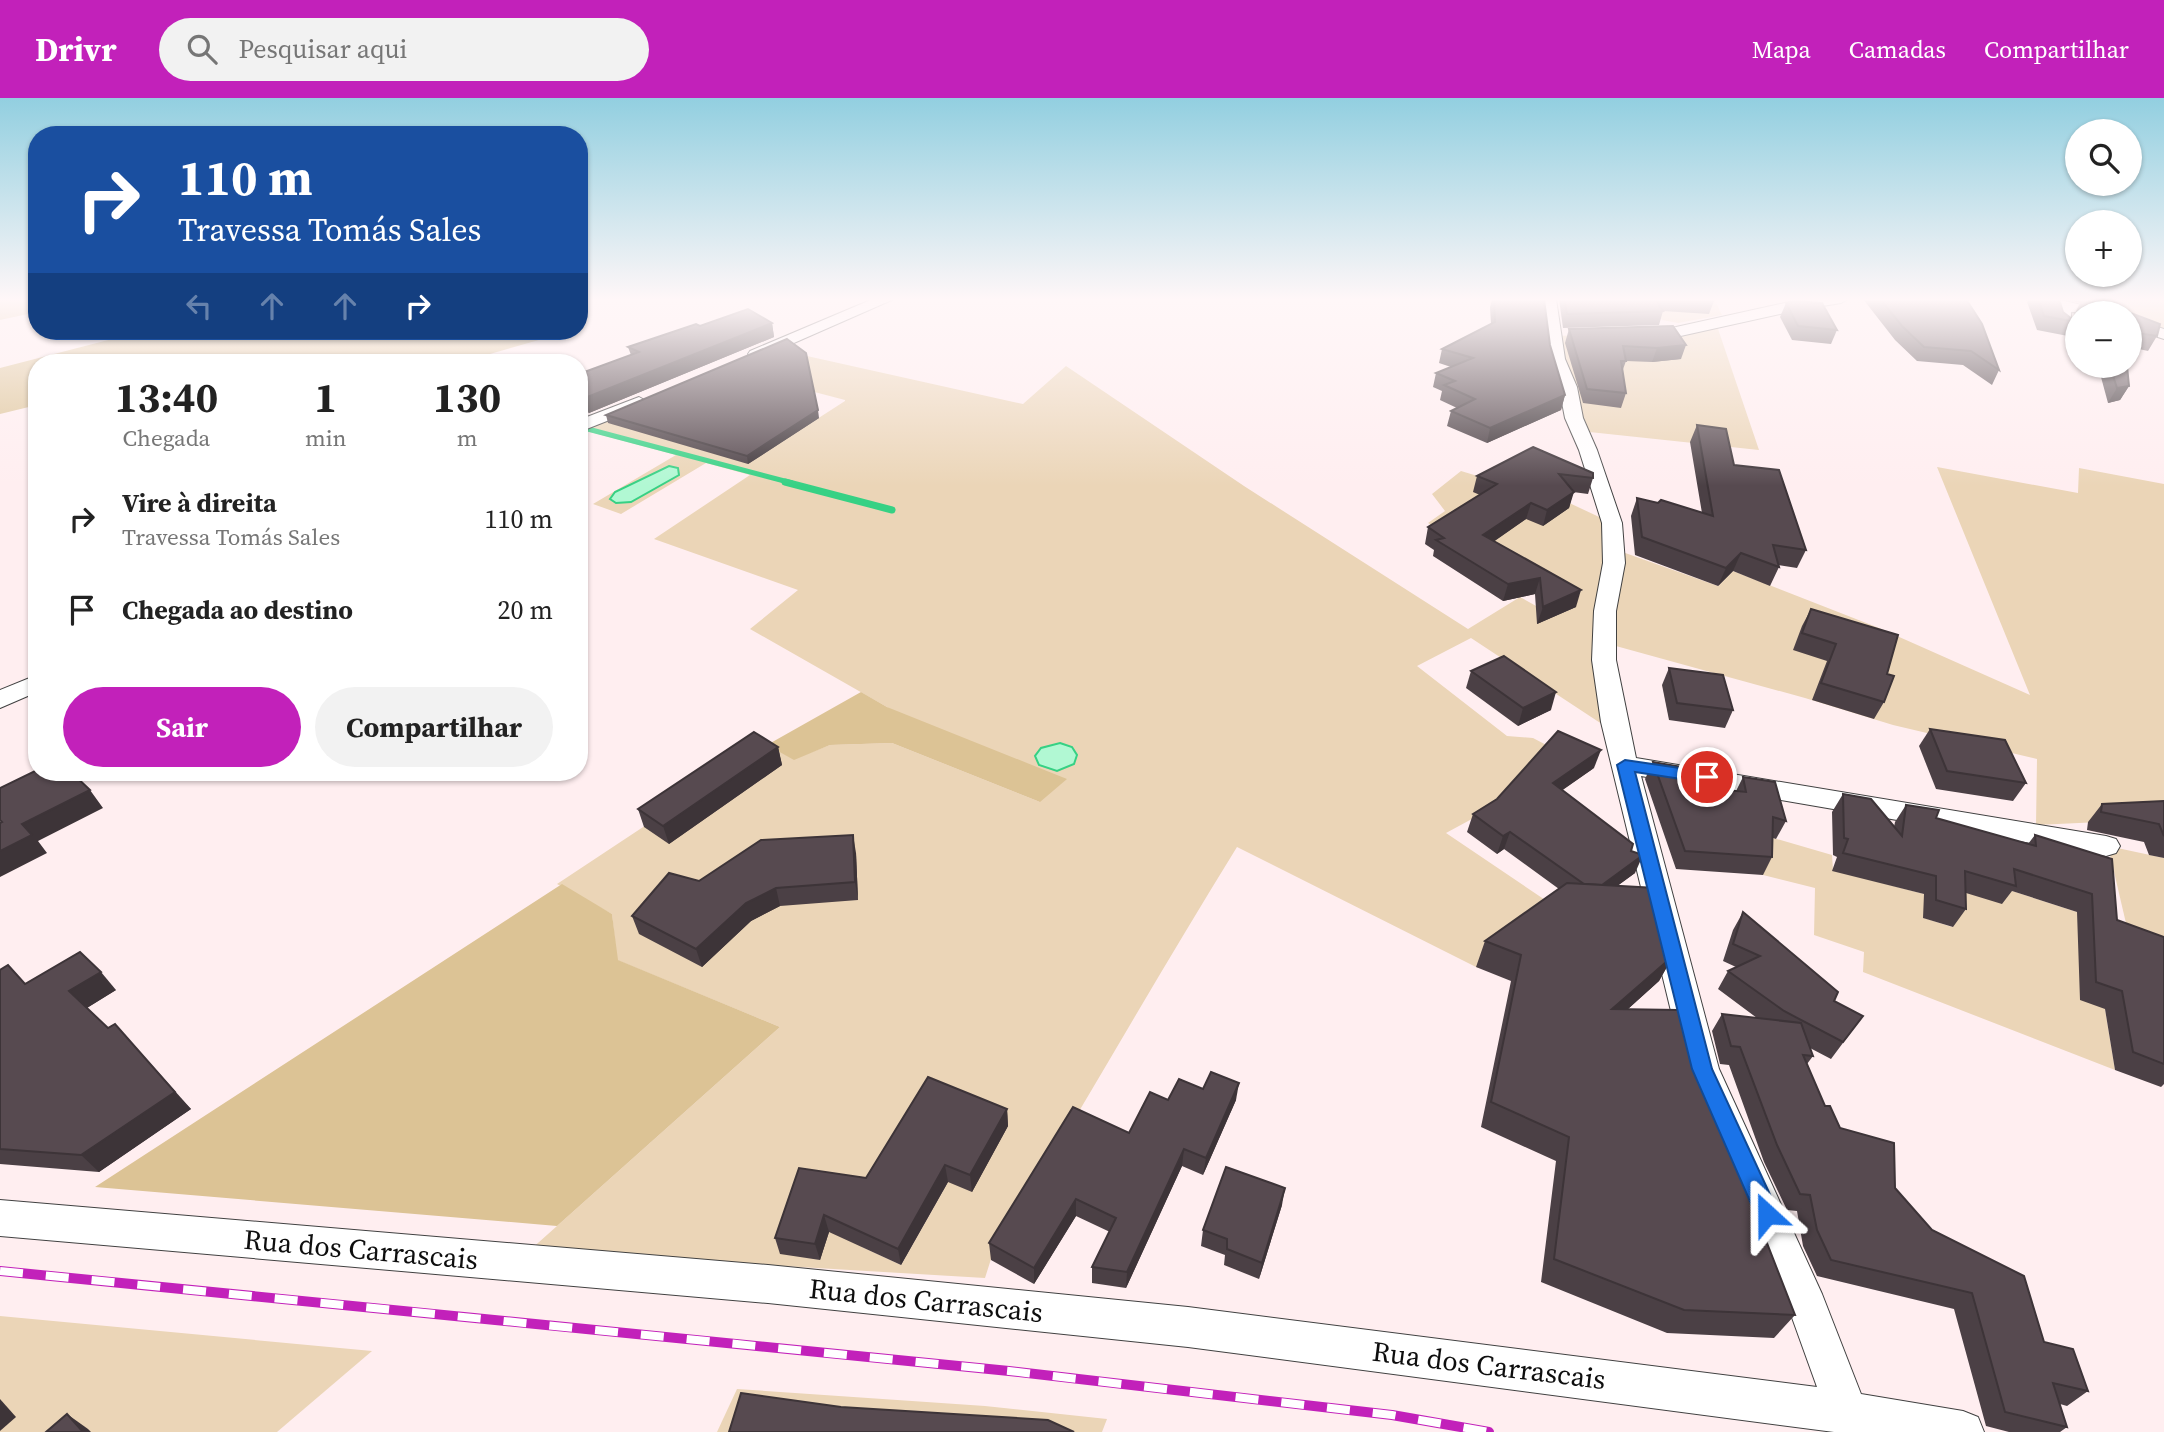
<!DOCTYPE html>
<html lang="pt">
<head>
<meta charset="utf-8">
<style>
  :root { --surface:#fff; --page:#f2f2f2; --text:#222; --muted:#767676; --accent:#c221ba }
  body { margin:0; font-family:"Source Serif 4",serif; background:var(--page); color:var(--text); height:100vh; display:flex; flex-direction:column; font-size:26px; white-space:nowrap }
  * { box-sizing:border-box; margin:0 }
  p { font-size:23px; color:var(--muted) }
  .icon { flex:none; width:38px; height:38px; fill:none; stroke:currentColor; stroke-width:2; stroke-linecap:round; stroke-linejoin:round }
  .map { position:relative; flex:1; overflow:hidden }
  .sheet { position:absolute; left:28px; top:256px; width:560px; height:427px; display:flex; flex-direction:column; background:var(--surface); border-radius:28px; box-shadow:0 2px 5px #0004 }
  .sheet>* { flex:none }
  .guide { position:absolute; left:28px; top:28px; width:560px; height:214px; border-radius:28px; box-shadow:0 2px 5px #0004; background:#1a4fa0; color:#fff; overflow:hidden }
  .buttons { position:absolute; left:2065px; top:21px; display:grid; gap:14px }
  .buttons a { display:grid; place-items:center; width:77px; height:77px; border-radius:50%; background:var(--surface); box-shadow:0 2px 5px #0004; font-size:35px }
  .pin { position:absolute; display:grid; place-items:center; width:60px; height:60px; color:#fff; margin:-30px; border:4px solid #fff; border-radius:50%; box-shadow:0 2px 7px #0007 }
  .me { position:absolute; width:77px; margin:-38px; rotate:336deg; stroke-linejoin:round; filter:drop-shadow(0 0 5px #0008) }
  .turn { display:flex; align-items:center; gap:24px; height:147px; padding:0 35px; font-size:32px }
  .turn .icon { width:91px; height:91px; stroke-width:2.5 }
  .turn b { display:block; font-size:49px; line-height:60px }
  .lanes { display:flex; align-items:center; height:66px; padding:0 35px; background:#0003; justify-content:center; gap:35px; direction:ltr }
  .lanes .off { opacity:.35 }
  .eta { display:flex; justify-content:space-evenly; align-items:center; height:119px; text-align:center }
  .eta b { font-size:42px; font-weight:700; line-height:49px }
  .button { display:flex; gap:14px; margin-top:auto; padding:14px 35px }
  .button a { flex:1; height:80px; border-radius:42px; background:var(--accent); color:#fff; font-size:28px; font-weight:700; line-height:80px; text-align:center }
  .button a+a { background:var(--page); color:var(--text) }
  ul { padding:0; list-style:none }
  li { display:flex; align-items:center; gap:21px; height:91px; padding:0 35px }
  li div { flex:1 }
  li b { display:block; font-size:26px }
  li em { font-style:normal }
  header { display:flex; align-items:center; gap:42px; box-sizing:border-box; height:98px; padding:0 35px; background:var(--accent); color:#fff }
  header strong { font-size:33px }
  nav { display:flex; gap:38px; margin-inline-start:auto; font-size:24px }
  .search { width:490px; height:63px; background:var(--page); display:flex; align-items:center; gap:18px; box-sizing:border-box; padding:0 24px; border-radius:38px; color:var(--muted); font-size:26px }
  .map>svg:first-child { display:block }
  .green { fill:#ebd5b7; fill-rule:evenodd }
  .forest { fill:#dcc395 }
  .water { fill:#b1f8d3; stroke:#36d184; stroke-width:2 }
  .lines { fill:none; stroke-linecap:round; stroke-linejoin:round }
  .stream-far1 { stroke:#36d184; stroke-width:5 }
  .stream { stroke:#36d184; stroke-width:7 }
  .minor-casing { stroke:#414141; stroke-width:2 }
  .minor { fill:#fff; fill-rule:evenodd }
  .rail-casing { stroke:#c221ba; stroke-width:10 }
  .rail { stroke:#fff; stroke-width:8; stroke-dasharray:23; stroke-linecap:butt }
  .wall { fill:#4b4045 }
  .shaded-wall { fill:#3d3438 }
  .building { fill:#574a50; stroke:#3d3438; stroke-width:2 }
  .route { fill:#1a73e8; stroke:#114b97; stroke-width:2 }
  .labels { text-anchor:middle; stroke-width:7; stroke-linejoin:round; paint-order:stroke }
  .near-street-label { font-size:28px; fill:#0e0e0e; stroke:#fff }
</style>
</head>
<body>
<header>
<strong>Drivr</strong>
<div class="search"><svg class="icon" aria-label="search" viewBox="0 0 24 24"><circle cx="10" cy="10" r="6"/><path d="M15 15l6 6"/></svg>Pesquisar aqui</div>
<nav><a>Mapa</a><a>Camadas</a><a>Compartilhar</a></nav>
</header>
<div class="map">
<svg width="2164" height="1334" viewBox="0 0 2164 1334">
  <rect width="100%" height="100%" fill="#ffeef0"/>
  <g class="green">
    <polygon points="1652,201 1714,201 1722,217 1678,225 1662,222"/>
    <polygon points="2119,201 2164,201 2164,235 2129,215"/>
    <polygon points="1716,225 1759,352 1580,333 1554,238 1665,235"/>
    <path d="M 771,250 L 1023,306 L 1066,268 L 1244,388 L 1468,531 L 1520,499 L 1554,518 L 1575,509 L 1428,425 L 1445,413 L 1432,396 L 1461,373 L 1504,386 L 1516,380 L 1612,425 L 1614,451 L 1718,488 L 1733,473 L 1879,530 L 2030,597 L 1937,369 L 2078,395 L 2079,370 L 2164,386 L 2164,721 L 2036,727 L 2037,661 L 1893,627 L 1805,600 L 1605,545 L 1617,636 L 1471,540 L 1417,568 L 1507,638 L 1533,640 L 1552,650 L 1505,703 L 1446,735 L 1557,810 L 1485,855 L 1478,870 L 1237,749 C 1153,885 1074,1024 991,1161 L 985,1180 L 529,1153 L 780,929 L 617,862 L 612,816 L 557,786 L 767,647 L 794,661 L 830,647 L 892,645 L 1040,704 L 887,609 L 750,531 L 798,492 L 654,441 L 750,377 L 706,365 L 621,416 L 593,406 L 676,357 L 579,331 ZM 730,272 L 845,302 L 845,303 L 749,365 ZM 1008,1028 L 948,1084 L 901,1167 L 862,1149 Z"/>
    <polygon points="1739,730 1832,757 1833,772 1924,796 1924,820 1952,829 1952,791 2003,790 2077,814 2105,911 2115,972 1863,874 1864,854 1814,837 1815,790 1763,777 1763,756"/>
    <polygon points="2108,748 2164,760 2164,862 2132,851"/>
    <polygon points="0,1218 372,1253 277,1334 0,1334"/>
    <polygon points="737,1291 985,1308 1107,1321 1102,1334 717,1334"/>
  </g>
  <g class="forest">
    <polygon points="0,201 37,201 37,214 0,222"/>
    <polygon points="143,233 545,233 553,238 462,264 37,264 37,307 0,316 0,270"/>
    <polygon points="861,594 887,609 1067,681 1040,704 892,645 830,647 794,662 767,647"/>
    <polygon points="562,786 612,816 618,862 780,929 557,1128 95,1089"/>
  </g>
  <g class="water">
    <polygon points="669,368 678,370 679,377 631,404 616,405 610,401 615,394"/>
    <polygon points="1060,645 1072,649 1077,657 1074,666 1057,673 1039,667 1035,658 1041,650"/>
  </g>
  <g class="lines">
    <polyline class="stream-far1" points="584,330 792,385"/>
    <polyline class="stream" points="785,384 892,412"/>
    <g class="minor-casing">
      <g id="minor">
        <polygon points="873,201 894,201 762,259 750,259 748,256 750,253"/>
        <polygon points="1542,201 1556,201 1565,261 1577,289 1583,320 1597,352 1622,425 1625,465 1616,513 1616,562 1636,660 2106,738 2116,741 2120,748 2116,755 2106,758 1641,678 1719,971 1822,1196 1861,1296 1963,1313 1978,1319 1984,1334 1834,1334 1188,1249 768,1205 0,1138 0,1102 768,1167 1188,1209 1817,1289 1790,1214 1685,971 1601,624 1592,562 1594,513 1603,465 1602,425 1579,352 1565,320 1559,289 1549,261"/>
        <polygon points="1848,201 1841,205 1798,212 1676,239 1643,241 1635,236 1643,231 1676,229 1798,202"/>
        <polygon points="2026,201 2056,201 2103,212 2106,215 2071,214 2071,223 2077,228 2077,241 2058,227 2053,210"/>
        <polygon points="2130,220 2164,231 2164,241 2130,230"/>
        <polygon points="639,299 648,304 645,308 579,334 579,322"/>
        <polygon points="37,577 37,594 0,610 0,592"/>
      </g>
    </g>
    <use href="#minor" class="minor"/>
    <g class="rail-casing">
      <polyline id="rail" points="0,1173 1009,1273 1392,1317 1489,1334"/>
    </g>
    <use href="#rail" class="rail"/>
  </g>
  <g class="wall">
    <polygon points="1492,201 1544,201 1550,247 1565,297 1561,312 1487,345 1447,328 1451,313 1457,310 1440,302 1442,293 1433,289 1436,275 1451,269 1439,265 1442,251 1491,226 1490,209"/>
    <polygon points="1559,201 1713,201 1714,203 1709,216 1663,213 1659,227 1563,230"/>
    <polygon points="1863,201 1966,201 1999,272 1992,287 1963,267 1917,263 1895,242"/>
    <polygon points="2029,201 2059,201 2063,214 2075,223 2074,217 2080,205 2062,201 2100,201 2099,204 2102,204 2160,226 2157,238 2148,253 2130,249 2130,215 2077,215 2077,226 2076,224 2068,238 2037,232 2027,204"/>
    <polygon points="1786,205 1837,232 1831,246 1792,242 1780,219"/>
    <polygon points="772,225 774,239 589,315 579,309 579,276 631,257 628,249 700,228"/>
    <polygon points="1673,228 1681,261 1652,264 1626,263 1622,274 1626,295 1621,310 1583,305 1565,245 1569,231"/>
    <polygon points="2098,268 2127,268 2129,288 2120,302 2108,305"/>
    <polygon points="606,317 819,320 748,366 608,325"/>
    <polygon points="1697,327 1734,367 1806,452 1797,470 1778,467 1779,469 1770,488 1733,473 1718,488 1635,457 1631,418 1637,400 1702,415 1690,344"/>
    <polygon points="1533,349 1593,380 1588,396 1573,394 1569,410 1543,428 1526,421 1494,443 1576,509 1537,526 1535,496 1503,503 1433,458 1434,452 1425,446 1428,429 1480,397 1473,394 1477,378"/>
    <polygon points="1811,511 1887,576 1884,604 1874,621 1812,602 1827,563 1793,552 1802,528"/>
    <polygon points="1669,570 1733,612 1725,630 1669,622 1662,587"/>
    <polygon points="1471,573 1551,612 1518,628 1466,590"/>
    <polygon points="1930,631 2026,685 2013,703 1936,691 1919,648"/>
    <polygon points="778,649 782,667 669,746 644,729 638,711"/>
    <polygon points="1653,664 1694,689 1736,693 1743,679 1786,723 1776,741 1773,740 1772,759 1763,777 1676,771 1645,681"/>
    <polygon points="1594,670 1562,692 1631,753 1635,775 1617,788 1673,858 1659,883 1628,911 1725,1010 1717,1021 1750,1086 1746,1091 1795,1217 1774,1240 1667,1235 1541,1184 1556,1063 1481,1029 1511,883 1476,869 1485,843 1559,791 1504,751 1497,756 1467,734 1473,716"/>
    <polygon points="1843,696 1894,729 1895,724 1906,707 1936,720 2028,746 2035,737 2117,822 2164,839 2164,986 2161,989 2115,972 2105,911 2080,902 2077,814 2012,793 2002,806 1966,795 1966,811 1953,829 1923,820 1924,796 1832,773 1837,759 1833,757 1832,714"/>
    <polygon points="2164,703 2164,760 2149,757 2144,744 2087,732 2088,724 2102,706"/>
    <polygon points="856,755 858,802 780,808 751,823 702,869 639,836 632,818 699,783"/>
    <polygon points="1743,814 1834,903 1863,918 1831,961 1810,950 1813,958 1807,966 1825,1008 1840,1030 1895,1090 1932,1132 2044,1244 2088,1293 2067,1308 2060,1306 2067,1329 2060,1334 2009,1334 1986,1328 1954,1211 1817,1178 1803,1148 1797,1113 1787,1112 1764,1064 1729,967 1720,966 1712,933 1722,916 1757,920 1718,891 1728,873 1736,869 1723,863 1733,832"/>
    <polygon points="0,872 25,886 116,892 87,910 191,1011 99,1074 0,1066"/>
    <polygon points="1203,991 1236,1002 1203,1077 1182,1068 1126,1190 1092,1185 1092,1169 1110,1134 1076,1118 1034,1186 991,1162 989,1145 1129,1035"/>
    <polygon points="1007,1011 1008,1028 972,1094 948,1084 901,1167 829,1134 820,1162 780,1156 775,1140 866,1080"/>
    <polygon points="1282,1107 1259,1181 1224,1167 1225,1157 1201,1148 1203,1132"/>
  </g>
  <g class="shaded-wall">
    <polygon points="772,225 774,239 589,315 585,300"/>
    <polygon points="1686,247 1681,261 1652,264 1657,250"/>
    <polygon points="2129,288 2120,302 2108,305 2117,290"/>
    <polygon points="1565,297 1561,312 1487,345 1490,330"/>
    <polygon points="818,312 819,320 748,366 747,358"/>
    <polygon points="1574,394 1569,410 1543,428 1547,412"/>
    <polygon points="1531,405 1526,421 1479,454 1483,437"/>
    <polygon points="1741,455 1733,473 1718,488 1726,470"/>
    <polygon points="1540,480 1535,496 1503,503 1508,486"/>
    <polygon points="1581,492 1576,509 1537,526 1543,509"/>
    <polygon points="1556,594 1551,612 1518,628 1523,610"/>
    <polygon points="778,649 782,667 669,746 663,728"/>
    <polygon points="1601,652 1594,670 1547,703 1553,685"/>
    <polygon points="90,692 103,710 38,743 47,755 0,779 0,753 22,726"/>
    <polygon points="1510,734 1504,751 1497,756 1503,738"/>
    <polygon points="853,737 856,755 858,802 855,784"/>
    <polygon points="1643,757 1635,775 1586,811 1594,793"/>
    <polygon points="776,790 780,808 751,823 702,869 696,851 746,805"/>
    <polygon points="1673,858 1659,883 1599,937 1612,911"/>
    <polygon points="101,874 116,892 85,911 69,893"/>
    <polygon points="115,926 191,1011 99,1074 81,1057"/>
    <polygon points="1239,985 1236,1002 1203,1077 1206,1060"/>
    <polygon points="1007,1011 1008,1028 972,1094 970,1077"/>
    <polygon points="1184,1051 1182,1068 1126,1190 1127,1174"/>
    <polygon points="945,1067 948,1084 901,1167 898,1151"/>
    <polygon points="1285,1090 1282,1107 1259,1181 1262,1165"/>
    <polygon points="1076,1101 1076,1118 1034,1186 1034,1170"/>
    <polygon points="824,1117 829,1134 820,1162 815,1146"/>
    <polygon points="0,1301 16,1319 0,1333"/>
    <polygon points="67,1316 88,1331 91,1334 83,1334"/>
  </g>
  <g class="building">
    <polygon points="1494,201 1544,201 1550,247 1565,297 1490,330 1451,313 1475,301 1444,287 1455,283 1436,275 1473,260 1442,251 1495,224"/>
    <polygon points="1564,201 1655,201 1663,213 1567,216"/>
    <polygon points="1880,201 1966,201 1982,226 1999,272 1971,253 1924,249 1902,228"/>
    <polygon points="2038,201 2059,201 2063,214 2076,224 2044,218"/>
    <polygon points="1796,203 1822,205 1837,232 1798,228 1786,205"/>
    <polygon points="2081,203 2102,204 2160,226 2157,238 2130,234 2130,215 2087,215 2081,208"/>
    <polygon points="748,211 772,225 585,300 579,297 579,276 639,254 628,249 696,226 700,228"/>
    <polygon points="1673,228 1686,247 1657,250 1623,248 1626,263 1621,263 1626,295 1587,291 1569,231"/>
    <polygon points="787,241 806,255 818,312 747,358 606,317"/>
    <polygon points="2110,268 2127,268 2129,288 2117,290"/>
    <polygon points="1697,327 1726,331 1734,367 1779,372 1806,452 1773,447 1779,469 1741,455 1726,470 1642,439 1637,400 1658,405 1661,402 1713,418"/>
    <polygon points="1533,349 1593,375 1593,380 1559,376 1574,394 1547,412 1531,405 1483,437 1581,492 1543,509 1540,480 1508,486 1436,442 1444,440 1428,429 1497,386 1477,378"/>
    <polygon points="1811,511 1898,537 1887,576 1894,578 1884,604 1821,585 1836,546 1802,535"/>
    <polygon points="1504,558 1556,594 1523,610 1471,573"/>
    <polygon points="1669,570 1723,577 1733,612 1677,605"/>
    <polygon points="1930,631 2005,642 2026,685 1947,673"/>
    <polygon points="1558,633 1601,652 1553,685 1633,746 1631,753 1643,757 1602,787 1584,786 1510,734 1503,738 1473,716 1497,701"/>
    <polygon points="754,634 778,649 663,728 638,711"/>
    <polygon points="1653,664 1687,670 1694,689 1746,694 1743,679 1775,684 1786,723 1773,719 1772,759 1685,753"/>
    <polygon points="37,672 37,674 71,674 90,692 22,726 32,737 0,753 0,725 2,724 0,722 0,690"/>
    <polygon points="1843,696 1871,701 1902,738 1906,707 1939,712 1936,720 2036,748 2035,737 2112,761 2117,822 2164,839 2164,966 2133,954 2122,893 2096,884 2092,796 2014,771 2016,788 1965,773 1966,811 1936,802 1936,778 1843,755 1848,741 1844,740"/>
    <polygon points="2164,703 2164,738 2159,726 2101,714 2102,706"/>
    <polygon points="853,737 855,784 776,790 746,805 696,851 632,818 669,775 699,783 761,742"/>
    <polygon points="1567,785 1656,790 1673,858 1612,911 1678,912 1725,1010 1711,1008 1750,1086 1744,1086 1795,1217 1684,1212 1554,1161 1569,1039 1491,1004 1521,857 1485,843"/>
    <polygon points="1743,814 1838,894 1834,903 1863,918 1843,944 1784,913 1728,873 1760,858 1733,846"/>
    <polygon points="80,854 101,874 69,893 108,930 115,926 175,994 81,1057 0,1051 0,872 8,867 25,886"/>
    <polygon points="1722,916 1801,925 1813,958 1803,957 1825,1008 1830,1008 1840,1030 1894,1045 1895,1090 1932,1132 2024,1178 2044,1244 2073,1251 2088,1293 2053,1285 2067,1329 2005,1314 1972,1195 1831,1162 1817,1132 1810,1097 1800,1096 1777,1047 1740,949 1731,948"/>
    <polygon points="1211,974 1239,985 1206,1060 1184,1051 1127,1174 1092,1169 1116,1120 1076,1101 1034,1170 989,1145 1073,1009 1129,1035 1150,994 1168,1002 1179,981 1203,991"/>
    <polygon points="928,979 1007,1011 970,1077 945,1067 898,1151 824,1117 815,1146 775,1140 799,1070 866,1080"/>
    <polygon points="1226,1069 1285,1090 1262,1165 1227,1151 1227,1141 1203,1132"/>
    <polygon points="741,1295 841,1309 1048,1322 1074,1334 729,1334"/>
    <polygon points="67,1316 83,1334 46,1334"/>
  </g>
  <linearGradient id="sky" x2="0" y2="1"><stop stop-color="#92cfe0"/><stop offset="0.52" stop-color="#fff7f8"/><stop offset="1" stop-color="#fff7f8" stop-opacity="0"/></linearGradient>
  <rect width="2164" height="388" fill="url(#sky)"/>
  <polygon class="route" points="1625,662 1707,674 1715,679 1707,685 1635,674 1712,971 1779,1116 1775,1124 1767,1127 1759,1124 1692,971 1617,667"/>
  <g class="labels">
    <g class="near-street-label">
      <text transform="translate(361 1151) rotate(5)" y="10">Rua dos Carrascais</text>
      <text transform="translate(926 1202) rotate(6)" y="10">Rua dos Carrascais</text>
      <text transform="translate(1489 1267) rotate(7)" y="10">Rua dos Carrascais</text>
    </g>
  </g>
</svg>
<div class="buttons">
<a><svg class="icon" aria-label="search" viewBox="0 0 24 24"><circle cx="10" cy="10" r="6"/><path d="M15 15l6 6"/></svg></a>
<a>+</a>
<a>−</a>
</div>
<div class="pin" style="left:1707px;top:679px;background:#d93025"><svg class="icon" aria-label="arrive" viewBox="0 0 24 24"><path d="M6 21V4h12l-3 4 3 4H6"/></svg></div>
<svg class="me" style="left:1767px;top:1116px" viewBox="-20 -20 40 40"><path d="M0-17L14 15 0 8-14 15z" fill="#1a73e8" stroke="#fff" stroke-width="4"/></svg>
<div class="guide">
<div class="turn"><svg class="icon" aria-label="right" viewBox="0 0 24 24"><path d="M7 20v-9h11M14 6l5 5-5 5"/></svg><div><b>110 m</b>Travessa Tomás Sales</div></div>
<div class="lanes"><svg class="icon off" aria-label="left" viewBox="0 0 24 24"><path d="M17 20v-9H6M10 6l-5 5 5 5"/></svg><svg class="icon off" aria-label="ahead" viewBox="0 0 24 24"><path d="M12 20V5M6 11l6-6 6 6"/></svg><svg class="icon off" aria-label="ahead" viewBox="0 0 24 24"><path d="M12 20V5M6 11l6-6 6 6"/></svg><svg class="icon" aria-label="right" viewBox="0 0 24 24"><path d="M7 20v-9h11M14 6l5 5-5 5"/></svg></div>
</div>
<section class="sheet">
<div class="eta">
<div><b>13:40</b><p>Chegada</p></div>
<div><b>1</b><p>min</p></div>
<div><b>130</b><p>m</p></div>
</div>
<ul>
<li><svg class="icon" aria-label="right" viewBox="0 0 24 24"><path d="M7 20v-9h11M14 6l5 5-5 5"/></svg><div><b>Vire à direita</b><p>Travessa Tomás Sales</p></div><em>110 m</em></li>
<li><svg class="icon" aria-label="arrive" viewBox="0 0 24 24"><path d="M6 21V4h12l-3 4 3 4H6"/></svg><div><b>Chegada ao destino</b></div><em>20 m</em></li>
</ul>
<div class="button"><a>Sair</a><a>Compartilhar</a></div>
</section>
</div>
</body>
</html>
